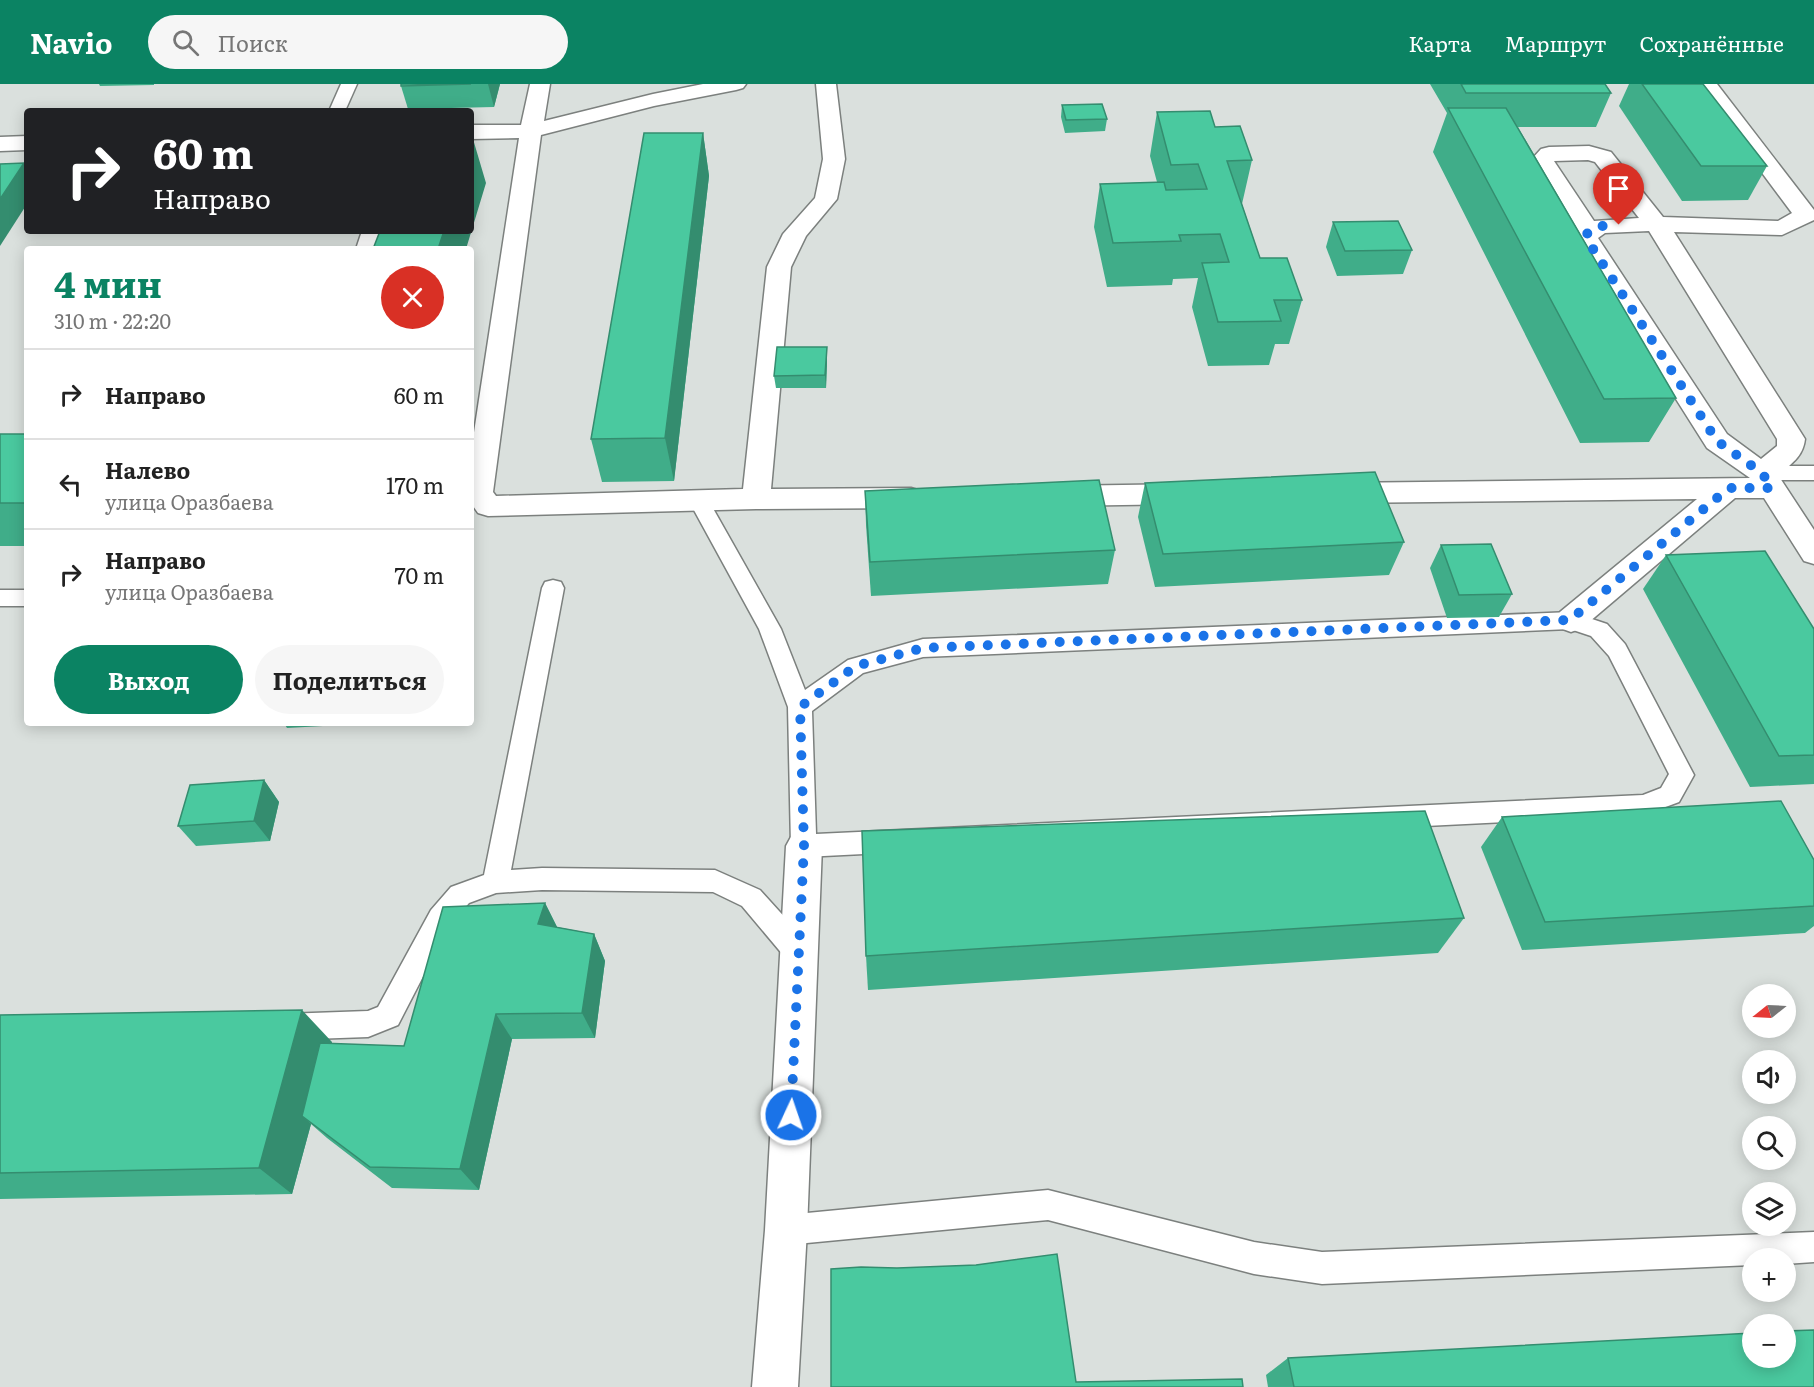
<!DOCTYPE html>
<html lang="ru">
<head>
<meta charset="utf-8">
<style>
  :root { --surface:#fff; --page:#f6f6f6; --text:#222; --muted:#767676; --line:#e0e0e0; --accent:#0b8363 }
  body { margin:0; font-family:Literata,serif; background:var(--page); color:var(--text); height:100vh; display:flex; flex-direction:column; font-size:22px; white-space:nowrap }
  * { box-sizing:border-box; margin:0 }
  p { font-size:20px; color:var(--muted) }
  .icon { flex:none; width:33px; height:33px; fill:none; stroke:currentColor; stroke-width:2; stroke-linecap:round; stroke-linejoin:round }
  .map { position:relative; flex:1; overflow:hidden }
  .sheet { position:absolute; left:24px; top:162px; width:450px; height:480px; display:flex; flex-direction:column; background:var(--surface); border-radius:6px; box-shadow:0 3px 15px #0003 }
  .sheet>* { flex:none }
  .hud { position:absolute; left:24px; top:24px; width:450px; height:126px; border-radius:6px; box-shadow:0 3px 15px #0003; background:#202124; color:#fff; overflow:hidden }
  .needle { width:39px; rotate:252deg }
  .controls { position:absolute; left:1742px; top:900px; display:grid; gap:12px }
  .controls a { display:grid; place-items:center; width:54px; height:54px; border-radius:50%; background:var(--surface); box-shadow:0 3px 15px #0003; font-size:30px }
  .pin { position:absolute; display:grid; place-items:center; width:51px; height:51px; color:#fff; margin:-62px -26px; border-radius:50% 50% 50% 0; rotate:-45deg; box-shadow:0 0 6px #0007 }
  .pin .icon { rotate:45deg }
  .me { position:absolute; width:66px; margin:-33px; rotate:3deg; stroke-linejoin:round; filter:drop-shadow(0 0 4px #0008) }
  .turn { display:flex; align-items:center; gap:21px; height:126px; padding:0 30px; font-size:27px }
  .turn .icon { width:78px; height:78px; stroke-width:2.5 }
  .turn b { display:block; font-size:42px; line-height:51px }
  .round { display:grid; place-items:center; flex:none; width:63px; height:63px; border-radius:32px; background:var(--page) }
  .summary { display:flex; align-items:center; justify-content:space-between; height:102px; padding:0 30px }
  h1 { font-size:36px; font-weight:700; line-height:45px; color:var(--accent) }
  .action { display:flex; gap:12px; margin-top:auto; padding:12px 30px }
  .action a { flex:1; height:69px; border-radius:36px; background:var(--accent); color:#fff; font-size:24px; font-weight:700; line-height:69px; text-align:center }
  .action a+a { background:var(--page); color:var(--text) }
  ul { padding:0; list-style:none }
  li { display:flex; align-items:center; gap:18px; height:90px; padding:0 30px; border-top:2px solid var(--line) }
  li div { flex:1 }
  li b { display:block; font-size:22px }
  li em { font-style:normal }
  header { display:flex; align-items:center; gap:36px; box-sizing:border-box; height:84px; padding:0 30px; background:var(--accent); color:#fff }
  header strong { font-size:28px }
  nav { display:flex; gap:33px; margin-inline-start:auto; font-size:21px }
  .search { width:420px; height:54px; background:var(--page); display:flex; align-items:center; gap:15px; box-sizing:border-box; padding:0 21px; border-radius:33px; color:var(--muted); font-size:22px }
  .map>svg:first-child { display:block }
  .lines { fill:none; stroke-linecap:round; stroke-linejoin:round }
  .lane-casing { stroke:#7c807e; stroke-width:3 }
  .street-casing { stroke:#7c807e; stroke-width:3 }
  .lane { fill:#fff; fill-rule:evenodd }
  .street { fill:#fff; fill-rule:evenodd }
  .wall { fill:#40ad89 }
  .shaded-wall { fill:#348d6f }
  .building { fill:#4ac99f; stroke:#348d6f; stroke-width:1.5 }
  .route { stroke:#1a73e8; stroke-width:10; stroke-dasharray:0 18 }
</style>
</head>
<body>
<header>
<strong>Navio</strong>
<div class="search"><svg class="icon" aria-label="search" viewBox="0 0 24 24"><circle cx="10" cy="10" r="6"/><path d="M15 15l6 6"/></svg>Поиск</div>
<nav><a>Карта</a><a>Маршрут</a><a>Сохранённые</a></nav>
</header>
<div class="map">
<svg width="1814" height="1303" viewBox="0 0 1814 1303">
  <rect width="100%" height="100%" fill="#dae0dd"/>
  <g class="lines">
    <g class="lane-casing">
      <g id="lane">
        <polygon points="341,0 357,0 345,27 329,27"/>
        <polygon points="362,147 380,147 374,165 356,165"/>
        <polygon points="1762,382 1814,382 1814,396 1762,396 1755,394 1752,389 1755,384"/>
        <path d="M 699,410 L 706,412 L 781,545 L 805,606 L 848,576 L 923,555 L 1571,528 L 1607,540 L 1625,560 L 1694,691 L 1679,718 L 1644,731 L 804,773 L 795,770 L 791,762 L 788,623 L 759,545 L 689,417 L 692,412 ZM 1570,545 L 1591,552 L 1609,572 L 1669,690 L 1661,704 L 1643,711 L 816,750 L 812,627 L 863,589 L 923,573 Z"/>
        <polygon points="553,496 561,498 564,504 511,786 542,784 715,786 760,806 809,860 812,869 809,878 799,881 789,878 742,822 713,808 542,806 496,809 469,819 449,842 398,941 368,953 284,956 274,952 270,943 274,934 284,930 368,927 378,923 431,826 451,803 484,791 542,504 545,498"/>
        <rect x="0" y="506" width="27" height="16"/>
        <polygon points="1048,1106 1254,1158 1322,1168 1814,1148 1814,1178 1785,1180 1785,1174 1752,1174 1752,1181 1322,1200 1254,1190 1048,1136 786,1161 775,1157 771,1146 775,1135 786,1131"/>
      </g>
    </g>
    <g class="street-casing">
      <g id="street">
        <polygon points="530,0 550,0 544,37 653,10 703,0 746,0 743,4 736,6 654,22 541,51 493,408 496,412 743,405 767,183 783,150 815,114 823,75 816,0 836,0 845,75 837,115 806,152 791,183 771,405 911,404 921,407 925,414 921,421 911,424 756,425 488,432 478,429 471,419 471,368 519,54 471,55 471,41 521,41"/>
        <path d="M 1696,0 L 1717,0 L 1814,126 L 1814,136 L 1782,151 L 1674,148 L 1805,355 C 1803,373 1791,380 1778,391 L 1814,446 L 1814,480 L 1804,477 L 1764,414 L 1735,414 L 1582,544 L 1571,548 L 1560,544 L 1556,536 L 1560,528 L 1697,415 L 1340,419 L 1330,416 L 1326,409 L 1330,402 L 1340,399 L 1750,394 L 1707,364 L 1574,154 L 1577,147 L 1531,76 L 1541,65 L 1549,63 L 1589,62 L 1611,68 L 1663,133 L 1778,137 L 1792,129 ZM 1588,76 L 1595,78 L 1639,134 L 1594,137 L 1554,77 ZM 1649,147 L 1777,355 L 1777,362 L 1761,375 L 1727,350 L 1598,154 L 1605,149 Z"/>
        <polygon points="27,52 27,66 0,67 0,53"/>
        <polygon points="1187,400 1197,403 1201,410 1197,417 1187,420 1058,422 1048,419 1044,412 1048,405 1058,402"/>
        <polygon points="804,747 816,751 822,762 807,1146 798,1303 752,1303 765,1146 786,762 792,751"/>
      </g>
    </g>
    <use href="#lane" class="lane"/>
    <use href="#street" class="street"/>
  </g>
  <g class="wall">
    <polygon points="99,0 154,0 154,1 100,2"/>
    <polygon points="401,0 500,0 494,23 408,25 401,2"/>
    <polygon points="1430,0 1605,0 1611,9 1596,43 1518,43 1676,314 1649,358 1580,359 1433,68 1447,29"/>
    <polygon points="1629,0 1703,0 1767,82 1748,116 1682,117 1619,22"/>
    <polygon points="1062,21 1107,35 1105,47 1065,49 1061,33"/>
    <polygon points="1157,28 1215,43 1252,76 1242,120 1260,174 1302,216 1289,260 1275,260 1269,281 1208,282 1192,223 1198,194 1173,195 1172,201 1107,203 1094,143 1100,100 1157,98 1150,72"/>
    <polygon points="703,49 709,92 674,397 602,398 591,355"/>
    <polygon points="1333,138 1412,166 1403,190 1337,192 1326,163"/>
    <polygon points="827,263 827,276 826,304 776,304 774,292"/>
    <rect x="0" y="350" width="27" height="112"/>
    <polygon points="1145,399 1404,458 1389,491 1155,503 1138,433"/>
    <polygon points="865,407 1115,466 1108,500 871,512 866,441"/>
    <polygon points="1441,461 1512,510 1499,533 1447,534 1430,484"/>
    <polygon points="1666,471 1814,545 1814,700 1750,703 1643,505"/>
    <polygon points="284,639 360,639 359,640 287,644"/>
    <polygon points="264,696 279,718 270,757 196,762 178,742"/>
    <polygon points="1502,733 1814,776 1814,842 1805,849 1522,866 1481,763"/>
    <polygon points="545,819 557,843 594,850 605,877 595,954 512,955 479,1106 392,1104 327,1054 311,1040 292,1110 0,1115 0,931 332,958 331,960 404,962"/>
    <polygon points="1464,834 1438,869 868,906 866,872"/>
    <polygon points="1288,1274 1814,1303 1268,1303 1266,1291"/>
  </g>
  <g class="shaded-wall">
    <polygon points="488,0 500,0 494,23"/>
    <polygon points="703,49 709,92 674,397 665,354"/>
    <polygon points="473,55 486,99 466,165 438,165 444,147 471,147 471,63"/>
    <polygon points="24,79 27,84 27,120 0,162 0,115"/>
    <polygon points="827,263 827,276 826,304 825,291"/>
    <polygon points="264,696 279,718 270,757 254,737"/>
    <polygon points="545,819 559,847 538,840"/>
    <polygon points="594,850 605,877 595,954 582,929"/>
    <polygon points="302,926 332,958 311,1038 302,1032 311,1040 292,1110 259,1084"/>
    <polygon points="496,930 512,955 479,1106 460,1085"/>
  </g>
  <g class="building">
    <polygon points="401,0 471,0 401,2"/>
    <polygon points="1461,0 1605,0 1611,9 1466,9"/>
    <polygon points="1642,0 1703,0 1767,82 1701,82"/>
    <polygon points="1102,20 1107,35 1066,36 1062,21"/>
    <polygon points="1448,24 1506,24 1676,314 1604,315"/>
    <polygon points="1210,27 1215,43 1240,42 1252,76 1227,77 1260,174 1287,174 1302,216 1274,216 1281,237 1218,238 1202,179 1229,178 1220,150 1179,151 1181,157 1113,159 1100,100 1164,98 1166,106 1207,105 1198,80 1171,81 1157,28"/>
    <polygon points="644,49 703,49 665,354 591,355"/>
    <polygon points="24,79 0,115 0,80"/>
    <polygon points="1398,137 1412,166 1345,167 1333,138"/>
    <polygon points="380,147 444,147 438,165 373,165"/>
    <polygon points="777,263 827,263 825,291 774,292"/>
    <rect x="0" y="350" width="27" height="69"/>
    <polygon points="1375,388 1404,458 1163,470 1145,399"/>
    <polygon points="1099,396 1115,466 870,478 865,407"/>
    <polygon points="1491,460 1512,510 1459,511 1441,461"/>
    <polygon points="1765,467 1814,545 1814,671 1779,672 1666,471"/>
    <polygon points="264,696 254,737 178,742 190,701"/>
    <polygon points="1781,717 1814,776 1814,822 1545,838 1502,733"/>
    <polygon points="1425,727 1464,834 866,872 862,747"/>
    <polygon points="545,819 538,840 594,850 582,929 496,930 460,1085 370,1083 302,1032 320,959 404,962 443,823"/>
    <polygon points="302,926 259,1084 0,1089 0,931"/>
    <polygon points="1057,1170 1076,1298 1242,1295 1243,1303 831,1303 831,1185 861,1183 897,1184 976,1181"/>
    <polygon points="1814,1246 1814,1303 1294,1303 1288,1274 1752,1249 1752,1274 1785,1274 1785,1247"/>
  </g>
  <g class="lines">
    <polyline class="route" points="791,1031 804,762 800,623 856,582 923,564 1570,536 1729,404 1772,404 1762,389 1717,357 1586,154 1588,147 1602,142 1619,141"/>
  </g>
</svg>
<div class="controls">
<a><svg class="needle" viewBox="-14 -14 28 28"><path d="M0-13l5 13h-10z" fill="#e53935"/><path d="M0 13l5-13h-10z" fill="#767676"/></svg></a>
<a><svg class="icon" aria-label="sound" viewBox="0 0 24 24"><path d="M4 9h4l5-4v14l-5-4H4zM17 9q2 3 0 6"/></svg></a>
<a><svg class="icon" aria-label="search" viewBox="0 0 24 24"><circle cx="10" cy="10" r="6"/><path d="M15 15l6 6"/></svg></a>
<a><svg class="icon" aria-label="layers" viewBox="0 0 24 24"><path d="M12 4l9 5-9 5-9-5zM3 14l9 5 9-5"/></svg></a>
<a>+</a>
<a>−</a>
</div>
<div class="pin" style="left:1619px;top:141px;background:#d93025"><svg class="icon" aria-label="arrive" viewBox="0 0 24 24"><path d="M6 21V4h12l-3 4 3 4H6"/></svg></div>
<svg class="me" style="left:791px;top:1031px" viewBox="-20 -20 40 40"><circle r="17" fill="#1a73e8" stroke="#fff" stroke-width="3"/><path d="M0-11L8 9 0 5-8 9z" fill="#fff"/></svg>
<div class="hud">
<div class="turn"><svg class="icon" aria-label="right" viewBox="0 0 24 24"><path d="M7 20v-9h11M14 6l5 5-5 5"/></svg><div><b>60 m</b>Направо</div></div>
</div>
<section class="sheet">
<div class="summary"><div><h1>4 мин</h1><p>310 m · 22:20</p></div><a class="round" style="background:#d93025;color:#fff"><svg class="icon" aria-label="close" viewBox="0 0 24 24"><path d="M6 6l12 12M18 6L6 18"/></svg></a></div>
<ul>
<li><svg class="icon" aria-label="right" viewBox="0 0 24 24"><path d="M7 20v-9h11M14 6l5 5-5 5"/></svg><div><b>Направо</b></div><em>60 m</em></li>
<li><svg class="icon" aria-label="left" viewBox="0 0 24 24"><path d="M17 20v-9H6M10 6l-5 5 5 5"/></svg><div><b>Налево</b><p>улица Оразбаева</p></div><em>170 m</em></li>
<li><svg class="icon" aria-label="right" viewBox="0 0 24 24"><path d="M7 20v-9h11M14 6l5 5-5 5"/></svg><div><b>Направо</b><p>улица Оразбаева</p></div><em>70 m</em></li>
</ul>
<div class="action"><a>Выход</a><a>Поделиться</a></div>
</section>
</div>
</body>
</html>
